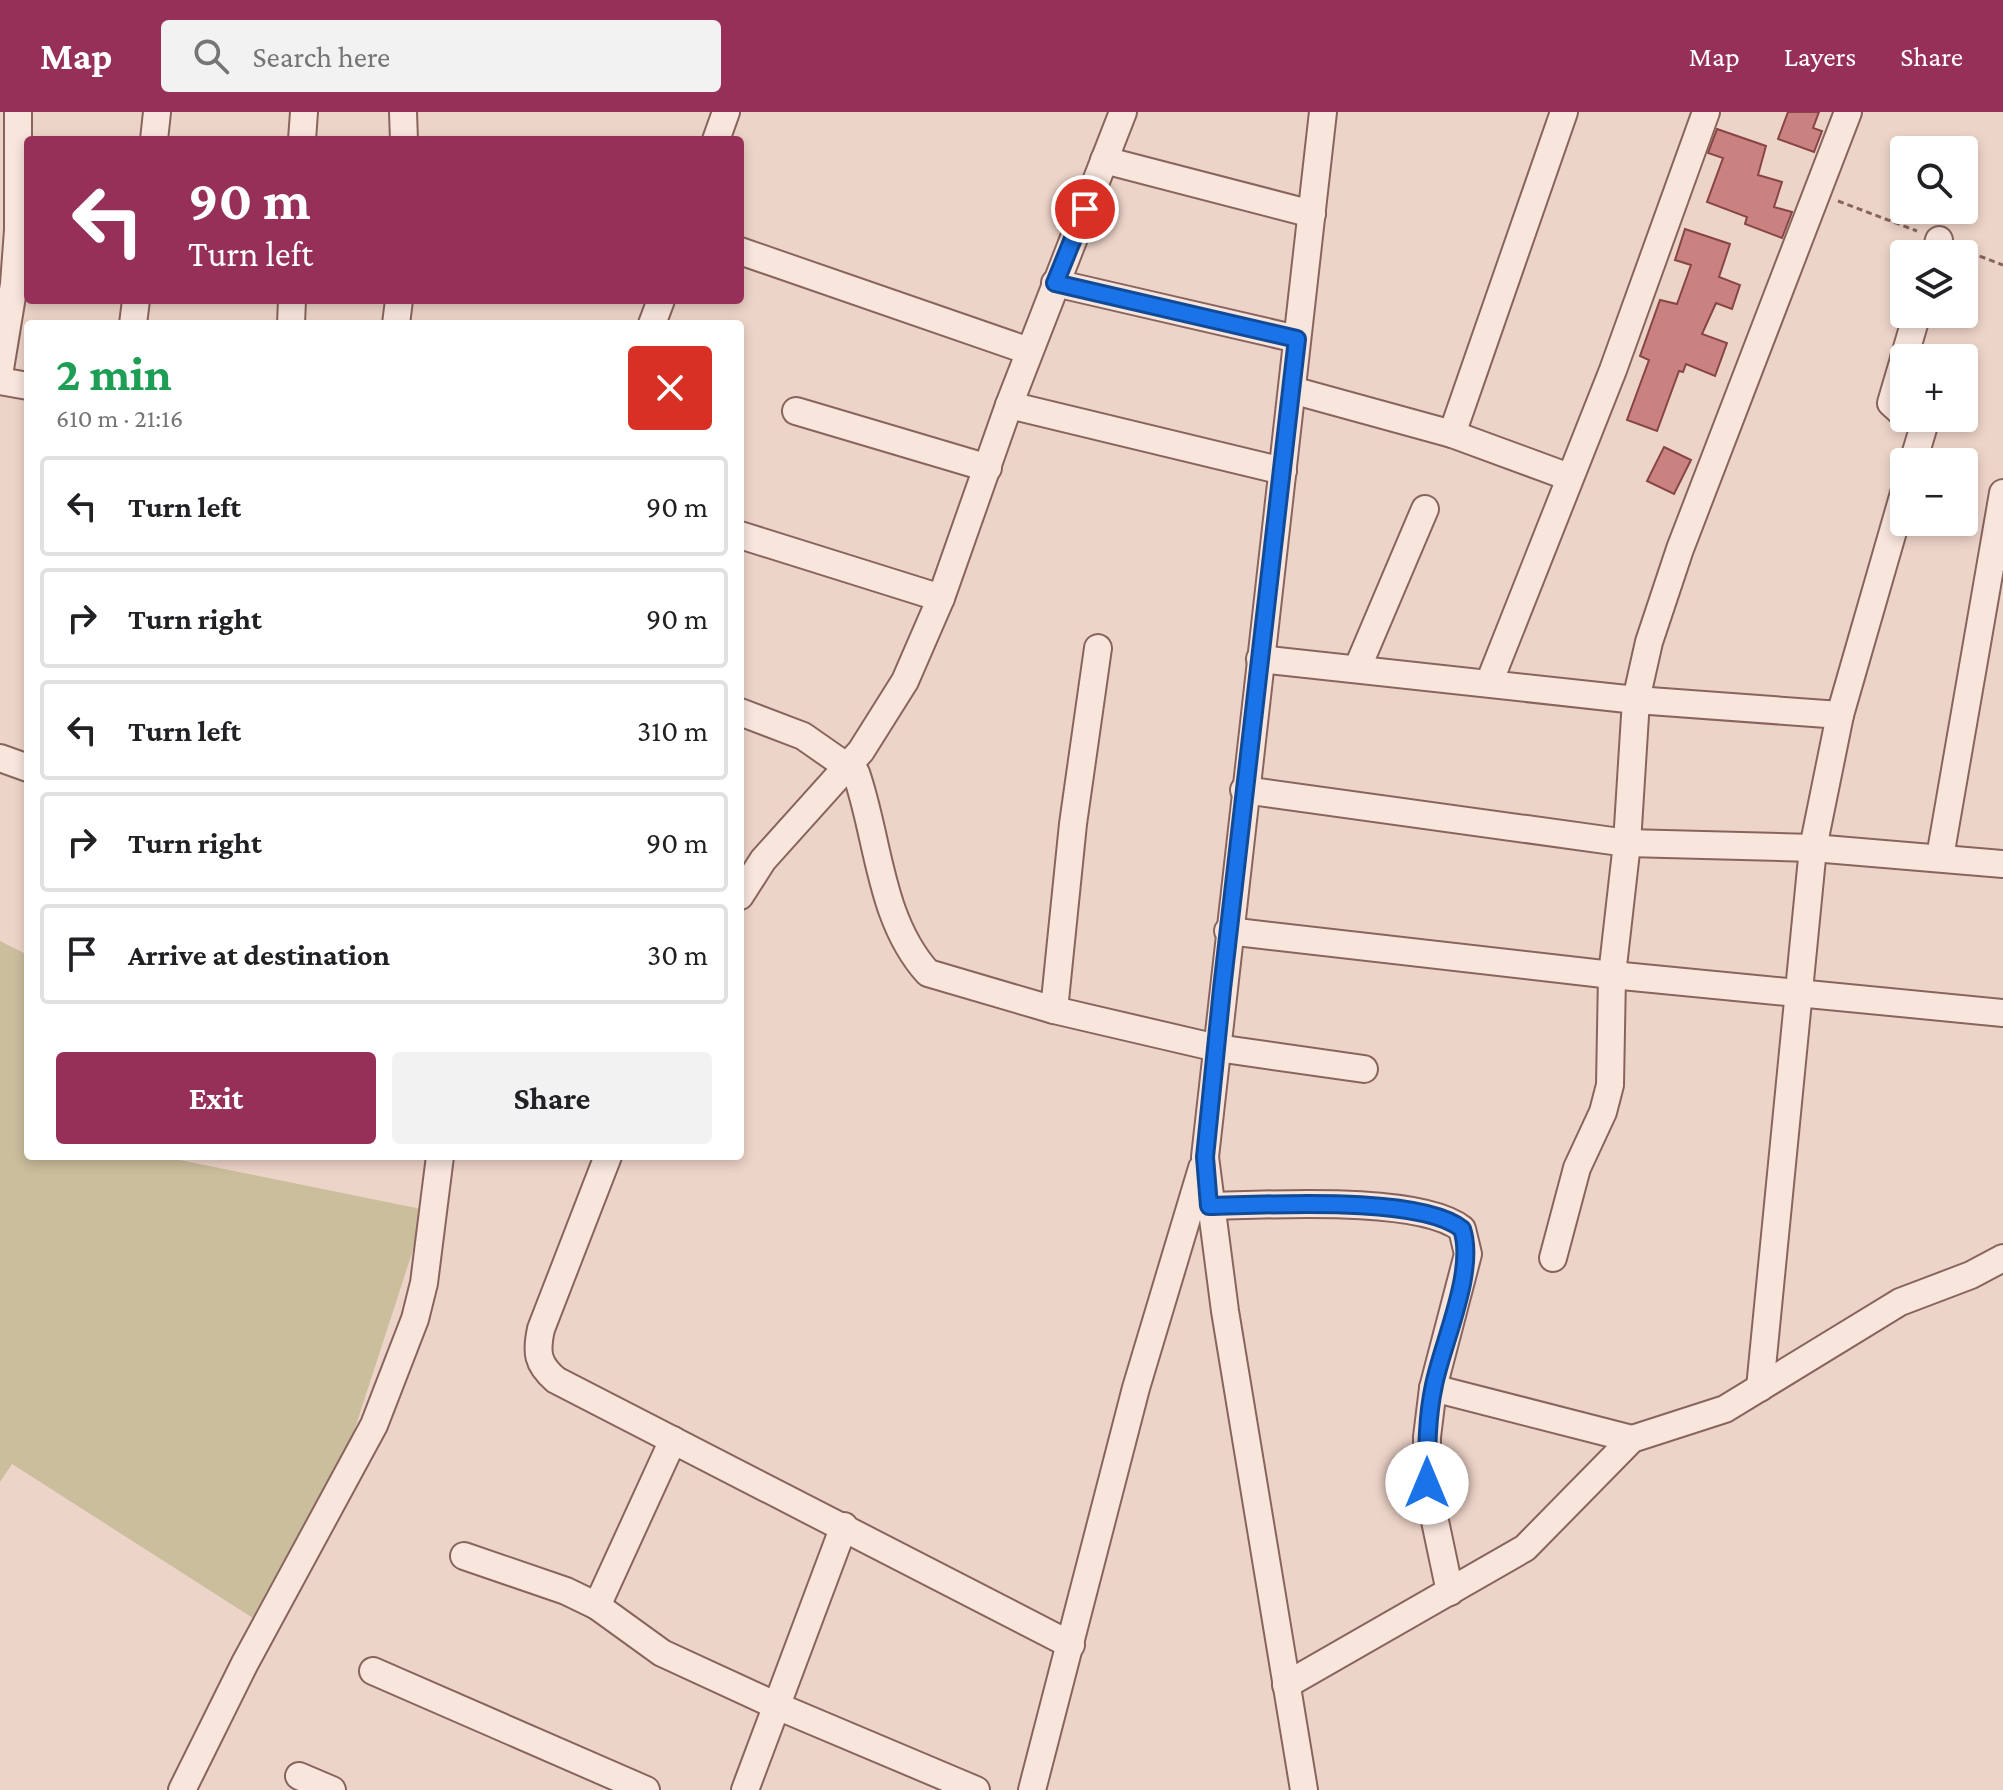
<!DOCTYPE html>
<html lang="en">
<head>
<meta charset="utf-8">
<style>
  :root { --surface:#fff; --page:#f2f2f2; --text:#202124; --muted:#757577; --line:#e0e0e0; --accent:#963059 }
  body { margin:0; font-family:"Crimson Pro",serif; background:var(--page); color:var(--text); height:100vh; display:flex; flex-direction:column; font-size:30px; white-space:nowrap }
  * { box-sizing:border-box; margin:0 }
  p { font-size:26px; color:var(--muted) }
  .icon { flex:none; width:44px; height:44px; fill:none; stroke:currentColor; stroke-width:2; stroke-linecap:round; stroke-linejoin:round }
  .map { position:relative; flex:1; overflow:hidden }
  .panel { position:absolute; left:24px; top:208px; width:720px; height:840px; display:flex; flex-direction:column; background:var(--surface); border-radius:8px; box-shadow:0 4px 12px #0003 }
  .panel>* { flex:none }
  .top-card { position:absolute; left:24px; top:24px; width:720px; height:168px; border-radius:8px; box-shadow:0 4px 12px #0003; background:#963059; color:#fff; overflow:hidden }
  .fabs { position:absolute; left:1890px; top:24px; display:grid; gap:16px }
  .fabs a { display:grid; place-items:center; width:88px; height:88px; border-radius:8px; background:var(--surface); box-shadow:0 4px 12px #0003; font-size:40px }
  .pin { position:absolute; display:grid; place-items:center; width:68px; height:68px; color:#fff; margin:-34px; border:4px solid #fff; border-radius:50%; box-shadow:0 2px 8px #0007 }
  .me { position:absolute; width:88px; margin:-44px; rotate:0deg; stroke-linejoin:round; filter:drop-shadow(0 0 6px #0008) }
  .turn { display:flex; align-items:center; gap:28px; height:168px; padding:0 32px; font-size:36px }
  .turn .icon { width:104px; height:104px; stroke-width:2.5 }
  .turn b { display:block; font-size:56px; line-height:68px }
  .round { display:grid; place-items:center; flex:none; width:84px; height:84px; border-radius:8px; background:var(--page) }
  .summary { display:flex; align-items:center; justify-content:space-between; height:136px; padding:0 32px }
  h1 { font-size:48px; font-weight:700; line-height:60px; color:#1e9e55 }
  .action { display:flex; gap:16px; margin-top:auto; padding:16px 32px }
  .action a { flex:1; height:92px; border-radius:8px; background:var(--accent); color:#fff; font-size:32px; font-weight:700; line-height:92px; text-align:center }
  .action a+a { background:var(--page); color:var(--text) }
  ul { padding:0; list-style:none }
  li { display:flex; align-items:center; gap:24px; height:100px; margin:0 16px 12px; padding:0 16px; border:4px solid var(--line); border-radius:8px }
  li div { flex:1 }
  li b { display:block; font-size:30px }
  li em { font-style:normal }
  header { display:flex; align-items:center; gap:48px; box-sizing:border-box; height:112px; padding:0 40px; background:var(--accent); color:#fff }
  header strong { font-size:38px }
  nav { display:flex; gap:44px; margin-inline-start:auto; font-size:28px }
  .search { width:560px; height:72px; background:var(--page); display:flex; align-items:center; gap:20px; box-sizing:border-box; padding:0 28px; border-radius:8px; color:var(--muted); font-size:30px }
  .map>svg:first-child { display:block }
  .green { fill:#cbbe9d }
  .building { fill:#ca8281; stroke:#874545; stroke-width:2 }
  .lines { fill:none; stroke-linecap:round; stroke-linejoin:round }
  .minor-casing { stroke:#89645e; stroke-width:30 }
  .path { stroke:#89645e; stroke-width:3; stroke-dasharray:6 4; stroke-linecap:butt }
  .minor { stroke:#f8e5dc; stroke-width:26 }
  .route-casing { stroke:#114b97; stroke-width:20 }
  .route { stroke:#1a73e8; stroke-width:14 }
</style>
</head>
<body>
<header>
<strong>Map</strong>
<div class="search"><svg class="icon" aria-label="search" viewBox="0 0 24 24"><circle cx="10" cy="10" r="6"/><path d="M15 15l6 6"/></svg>Search here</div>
<nav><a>Map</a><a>Layers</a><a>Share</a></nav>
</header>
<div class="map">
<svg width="2003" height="1678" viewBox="0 0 2003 1678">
  <rect width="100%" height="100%" fill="#edd4c9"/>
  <polygon class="green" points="0,829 28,843 28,1044 160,1044 426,1098 344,1350 267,1515 12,1352 0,1370"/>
  <g class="building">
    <polygon points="1788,0 1819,0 1813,16 1822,19 1814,40 1778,27"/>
    <polygon points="1717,17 1766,34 1758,63 1782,70 1774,95 1792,100 1782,126 1745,112 1747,105 1707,90 1723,46 1708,41"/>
    <polygon points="1685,117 1730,132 1719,165 1740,173 1732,197 1716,191 1702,222 1727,231 1715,264 1686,252 1683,260 1679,259 1657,319 1627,308 1649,248 1640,244 1660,188 1677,192 1691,153 1675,148"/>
    <polygon points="1664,335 1691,348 1674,382 1647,369"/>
  </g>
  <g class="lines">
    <g class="minor-casing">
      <g id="minor">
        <polyline points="403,0 404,28"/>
        <polyline points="154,28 157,0"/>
        <polyline points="302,28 304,0"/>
        <polyline points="716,28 726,0"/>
        <polyline points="1104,48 1312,102"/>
        <polyline points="740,139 1029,239"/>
        <polyline points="1935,142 1939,128"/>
        <polyline points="1055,171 1297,227"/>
        <polyline points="133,212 136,188"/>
        <polyline points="291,212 292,188"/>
        <polyline points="396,212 399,188"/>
        <polyline points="652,212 661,188"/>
        <polyline points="1904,246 1917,202"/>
        <polyline points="1904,247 1891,291 1904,303"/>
        <polyline points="0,257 14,172 18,118 18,0"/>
        <polyline points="0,269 28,274"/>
        <polyline points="1292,278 1452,322 1569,365"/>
        <polyline points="1009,293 1283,359"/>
        <polyline points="796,299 988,356"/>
        <polyline points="1452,322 1564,0"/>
        <polyline points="1913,350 1925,310 1913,306"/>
        <polyline points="740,423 941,486"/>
        <polyline points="1260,547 1636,588 1840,603"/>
        <polyline points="1357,557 1425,397"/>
        <polyline points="1489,571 1613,258 1706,0"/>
        <path d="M 740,600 L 803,624 L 856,661 C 879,727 879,807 928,861 L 1054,898 L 1217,936 L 1364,957"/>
        <polyline points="0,646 28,656"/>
        <polyline points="1244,678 1627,731 1813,736 2003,752"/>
        <polyline points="1940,745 2003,381"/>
        <polyline points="740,784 763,748 861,639 905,569 941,486 1009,293 1123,0"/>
        <polyline points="1228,819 1612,863 2003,901"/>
        <polyline points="1054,898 1073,712 1098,536"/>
        <path d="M 608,1044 L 541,1217 C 536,1240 537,1252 556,1268 L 1071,1533"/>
        <path d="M 1209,1094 C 1266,1093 1420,1083 1462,1117 L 1468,1142 L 1433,1276 L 1427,1325 L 1427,1371 L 1450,1480"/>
        <polyline points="1553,1146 1577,1056 1603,1000 1610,973 1612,863 1627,731 1636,588 1649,530 1680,437 1848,0"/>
        <polyline points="1433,1276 1632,1327"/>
        <polyline points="1760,1276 1813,736 1840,603 1904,381"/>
        <polyline points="464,1444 566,1479 597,1494 662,1541 777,1594 976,1678"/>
        <polyline points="597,1494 673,1328"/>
        <polyline points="373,1559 646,1678"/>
        <polyline points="1286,1573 1525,1436 1632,1327 1725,1297 1900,1190 1971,1163 2003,1146"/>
        <polyline points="299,1664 332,1678"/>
        <polyline points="182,1678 245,1551 374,1313 415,1207 424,1171 440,1044"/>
        <polyline points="745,1678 844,1414"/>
        <polyline points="1032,1678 1136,1276 1202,1056"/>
        <polyline points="1304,1678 1225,1199 1205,1045 1323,0"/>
      </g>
    </g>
    <g class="path">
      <polyline points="1838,89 1917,119"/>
      <polyline points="1961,137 2003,153"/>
    </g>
    <use href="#minor" class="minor"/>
  </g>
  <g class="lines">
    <g class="route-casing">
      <path id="route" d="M 1085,97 L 1055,171 L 1297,227 L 1222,877 L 1205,1045 L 1209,1094 C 1266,1093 1420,1083 1462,1117 C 1476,1159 1443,1229 1434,1273 C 1427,1305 1427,1338 1427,1371"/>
    </g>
    <use href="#route" class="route"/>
  </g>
</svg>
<div class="fabs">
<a><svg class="icon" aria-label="search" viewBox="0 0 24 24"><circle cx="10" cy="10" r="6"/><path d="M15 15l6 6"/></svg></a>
<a><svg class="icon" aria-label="layers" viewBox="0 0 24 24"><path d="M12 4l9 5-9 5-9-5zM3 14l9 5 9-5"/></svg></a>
<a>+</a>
<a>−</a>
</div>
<div class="pin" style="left:1085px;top:97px;background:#d93025"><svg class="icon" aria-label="arrive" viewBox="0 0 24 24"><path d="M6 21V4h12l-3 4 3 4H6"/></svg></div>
<svg class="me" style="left:1427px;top:1371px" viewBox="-20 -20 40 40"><circle r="19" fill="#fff"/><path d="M0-13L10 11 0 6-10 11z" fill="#1a73e8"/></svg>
<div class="top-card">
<div class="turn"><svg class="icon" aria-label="left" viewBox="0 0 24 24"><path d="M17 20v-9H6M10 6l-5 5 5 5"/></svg><div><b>90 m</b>Turn left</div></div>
</div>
<section class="panel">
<div class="summary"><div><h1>2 min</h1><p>610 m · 21:16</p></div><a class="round" style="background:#d93025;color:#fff"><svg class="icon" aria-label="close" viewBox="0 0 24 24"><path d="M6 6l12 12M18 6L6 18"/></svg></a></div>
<ul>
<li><svg class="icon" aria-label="left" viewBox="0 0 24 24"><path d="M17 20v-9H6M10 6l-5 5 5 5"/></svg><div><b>Turn left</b></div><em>90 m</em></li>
<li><svg class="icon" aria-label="right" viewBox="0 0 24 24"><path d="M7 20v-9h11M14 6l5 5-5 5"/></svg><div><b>Turn right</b></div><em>90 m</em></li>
<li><svg class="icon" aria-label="left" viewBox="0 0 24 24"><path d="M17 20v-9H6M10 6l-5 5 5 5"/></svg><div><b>Turn left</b></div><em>310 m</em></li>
<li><svg class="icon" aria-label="right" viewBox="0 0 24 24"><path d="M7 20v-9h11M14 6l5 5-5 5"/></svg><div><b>Turn right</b></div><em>90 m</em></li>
<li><svg class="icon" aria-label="arrive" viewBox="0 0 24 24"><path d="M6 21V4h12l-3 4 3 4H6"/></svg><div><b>Arrive at destination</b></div><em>30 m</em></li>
</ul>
<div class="action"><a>Exit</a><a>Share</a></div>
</section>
</div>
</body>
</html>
